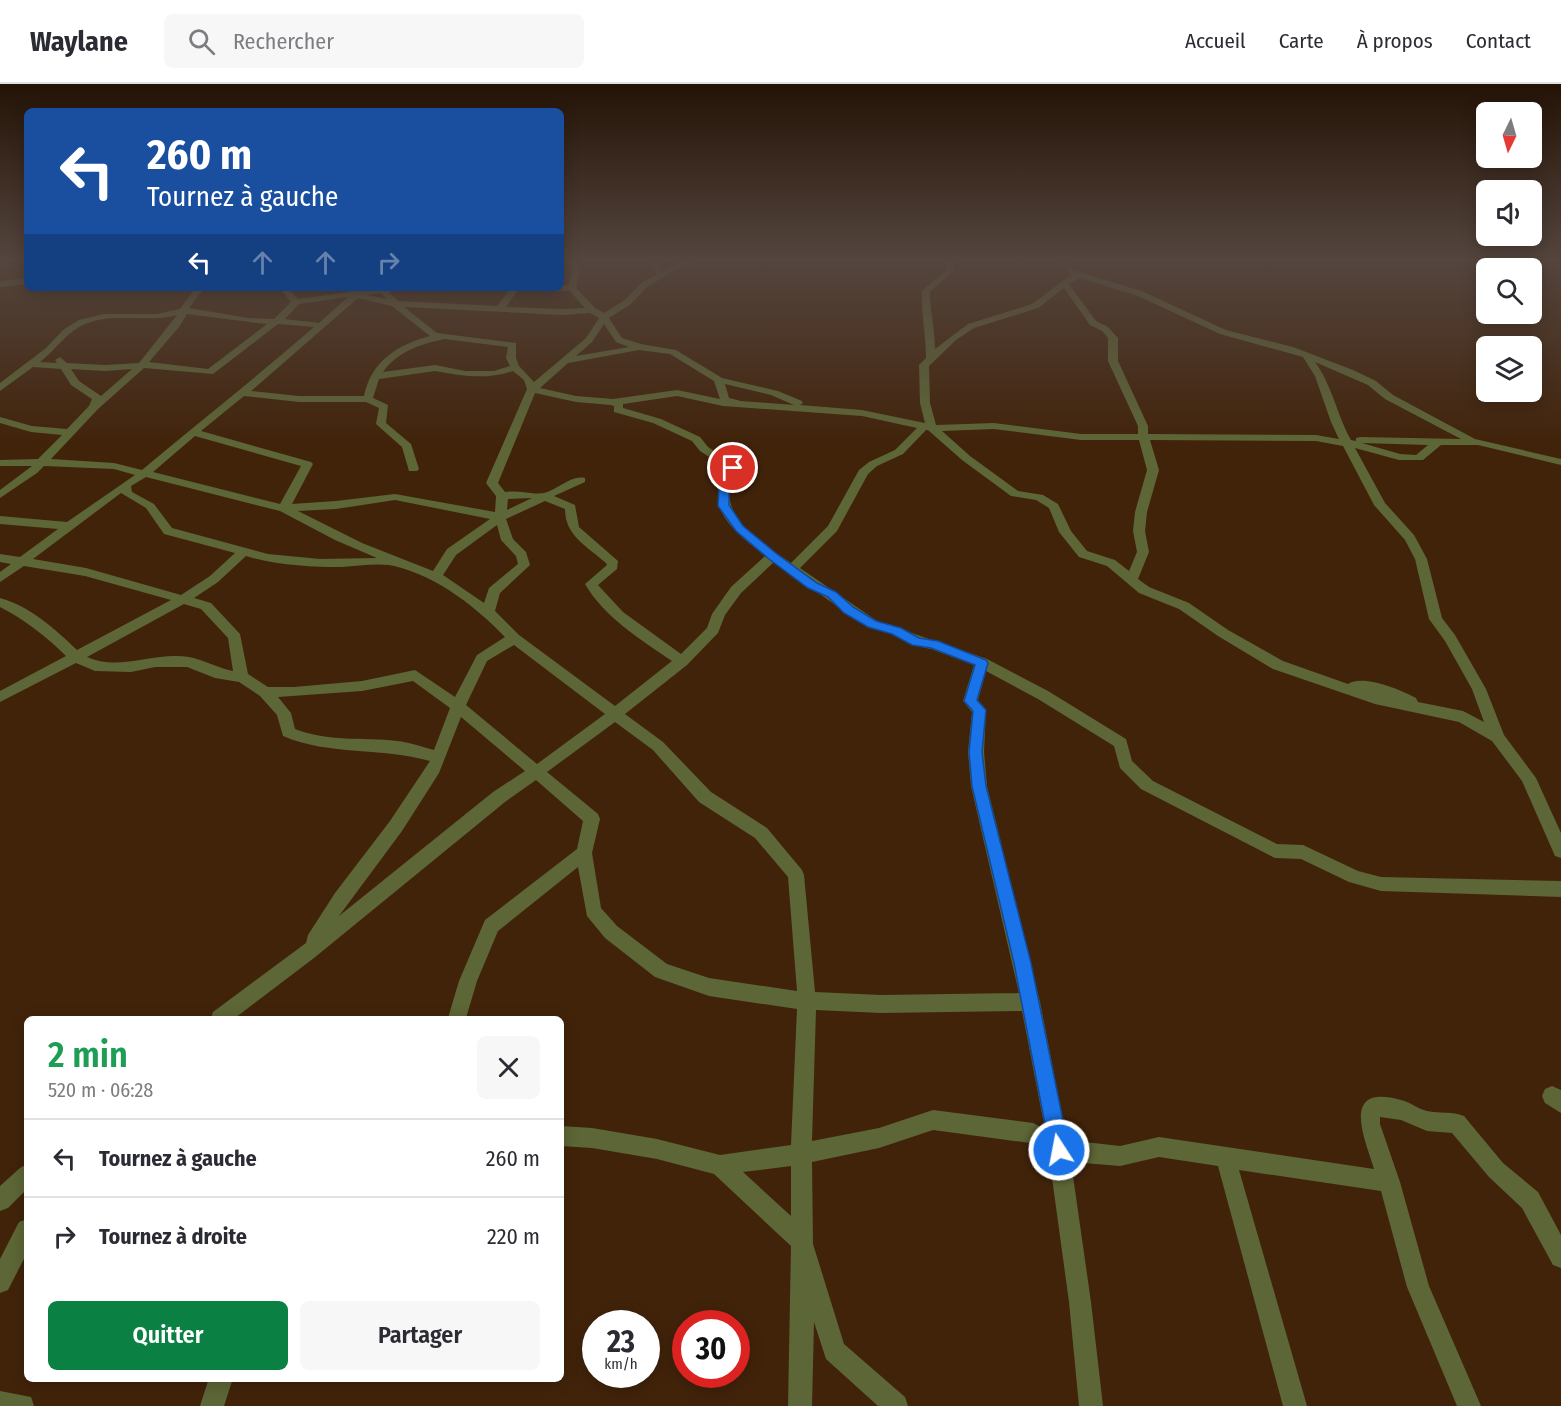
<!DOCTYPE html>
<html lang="fr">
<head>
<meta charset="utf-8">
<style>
  :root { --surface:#fff; --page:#f7f7f7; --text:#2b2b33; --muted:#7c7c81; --line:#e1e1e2; --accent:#0b8043 }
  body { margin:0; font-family:"Fira Sans Condensed",sans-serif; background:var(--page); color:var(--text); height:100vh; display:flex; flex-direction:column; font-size:22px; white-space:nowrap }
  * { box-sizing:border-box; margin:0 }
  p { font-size:20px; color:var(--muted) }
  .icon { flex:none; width:33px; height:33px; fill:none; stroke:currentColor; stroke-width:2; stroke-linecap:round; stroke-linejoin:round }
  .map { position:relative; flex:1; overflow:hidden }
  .drawer { position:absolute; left:24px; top:932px; width:540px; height:366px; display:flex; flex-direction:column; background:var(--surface); border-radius:9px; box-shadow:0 3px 15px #0003 }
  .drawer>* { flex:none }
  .guide { position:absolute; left:24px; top:24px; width:540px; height:183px; border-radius:9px; box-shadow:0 3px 15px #0003; background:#1a4fa0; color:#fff; overflow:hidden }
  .needle { width:39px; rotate:185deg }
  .controls { position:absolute; left:1476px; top:18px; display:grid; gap:12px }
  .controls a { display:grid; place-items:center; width:66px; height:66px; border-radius:9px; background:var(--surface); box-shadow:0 3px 15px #0003; font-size:30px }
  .speed { position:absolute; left:582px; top:1226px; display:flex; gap:12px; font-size:30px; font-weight:700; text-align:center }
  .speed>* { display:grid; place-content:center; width:78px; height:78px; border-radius:50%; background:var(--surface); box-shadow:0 3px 15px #0003; line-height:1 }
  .speed small { font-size:15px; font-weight:400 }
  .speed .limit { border:9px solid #d22; background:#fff; color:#111 }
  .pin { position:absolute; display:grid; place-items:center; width:51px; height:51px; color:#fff; margin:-26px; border:3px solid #fff; border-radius:50%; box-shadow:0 2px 6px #0007 }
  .me { position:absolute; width:66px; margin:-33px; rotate:349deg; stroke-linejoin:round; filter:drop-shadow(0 0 4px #0008) }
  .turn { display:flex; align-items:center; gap:21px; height:126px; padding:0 24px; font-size:27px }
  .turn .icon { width:78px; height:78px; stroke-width:2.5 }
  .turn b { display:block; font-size:42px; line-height:51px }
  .lanes { display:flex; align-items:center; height:57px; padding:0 24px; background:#0003; justify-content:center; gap:30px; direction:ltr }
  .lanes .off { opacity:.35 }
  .round { display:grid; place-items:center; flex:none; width:63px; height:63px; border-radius:9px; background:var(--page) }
  .head { display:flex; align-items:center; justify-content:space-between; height:102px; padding:0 24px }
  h1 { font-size:36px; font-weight:600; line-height:45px; color:#1e9e55 }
  .action { display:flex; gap:12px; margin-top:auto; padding:12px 24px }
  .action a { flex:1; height:69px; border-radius:9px; background:var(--accent); color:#fff; font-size:24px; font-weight:600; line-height:69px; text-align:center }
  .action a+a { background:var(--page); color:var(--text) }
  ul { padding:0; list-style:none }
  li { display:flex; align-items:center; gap:18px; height:78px; padding:0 24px; border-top:2px solid var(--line) }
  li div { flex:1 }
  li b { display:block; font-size:22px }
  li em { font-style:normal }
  header { display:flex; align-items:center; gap:36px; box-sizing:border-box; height:84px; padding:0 30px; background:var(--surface); border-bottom:2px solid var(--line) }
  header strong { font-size:28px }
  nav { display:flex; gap:33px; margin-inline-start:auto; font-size:21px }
  .search { width:420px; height:54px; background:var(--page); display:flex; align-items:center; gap:15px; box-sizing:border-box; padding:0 21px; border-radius:9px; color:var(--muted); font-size:22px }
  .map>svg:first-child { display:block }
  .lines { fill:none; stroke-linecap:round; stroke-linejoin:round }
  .minor { fill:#5d6636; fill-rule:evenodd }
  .route { fill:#1a73e8; stroke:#114b97; stroke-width:1.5 }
</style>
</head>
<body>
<header>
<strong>Waylane</strong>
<div class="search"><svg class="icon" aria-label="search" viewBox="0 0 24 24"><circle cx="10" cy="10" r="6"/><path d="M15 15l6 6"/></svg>Rechercher</div>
<nav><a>Accueil</a><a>Carte</a><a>À propos</a><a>Contact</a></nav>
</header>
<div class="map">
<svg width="1561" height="1322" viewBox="0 0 1561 1322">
  <rect width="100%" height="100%" fill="#41230a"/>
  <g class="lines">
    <g class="minor">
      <polygon points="0,175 15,175 0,180"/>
      <path d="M 561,175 L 581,177 L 576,204 L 595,224 L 604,229 L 625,216 L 641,199 L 656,191 L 655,184 L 649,175 L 657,175 L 663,187 L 686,175 L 695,175 L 647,203 L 631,220 L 609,234 L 622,254 L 641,260 L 676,266 L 722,294 L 778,307 L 802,317 L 803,319 L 800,321 L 862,326 L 925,339 L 920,319 L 919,281 L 926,274 C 926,251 921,230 922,207 L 947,185 L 945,175 L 953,175 L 955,186 L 930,208 C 930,228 935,245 935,265 L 968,240 L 1032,220 L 1071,191 L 1056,175 L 1064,175 L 1074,186 L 1144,208 L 1226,246 L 1293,263 L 1353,286 L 1376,297 L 1393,311 L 1475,355 L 1561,375 L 1561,381 L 1478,361 L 1441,361 L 1423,376 L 1399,376 L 1355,364 L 1385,419 L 1414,451 L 1427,475 L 1442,534 L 1455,551 L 1486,605 L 1504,651 L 1536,694 L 1561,749 L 1561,774 L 1555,772 L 1522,697 L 1492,657 L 1459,638 L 1375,620 L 1273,585 L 1218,552 L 1179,525 L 1139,509 L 1107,482 L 1079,473 L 1059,448 L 1049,424 L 1036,416 L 1011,412 L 962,376 L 928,346 L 926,346 L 903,370 L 877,382 L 868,390 L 837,447 L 800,484 L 877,537 L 987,575 L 1048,607 L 1126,655 L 1132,677 L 1153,697 L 1277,760 L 1303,761 L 1358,787 L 1381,793 L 1561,797 L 1561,813 L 1381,807 L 1349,798 L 1301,775 L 1275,774 L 1141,705 L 1120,684 L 1114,662 L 1038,615 L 986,587 L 978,616 L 986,626 L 984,668 L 987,702 L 1040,918 L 1067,1056 L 1120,1062 L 1159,1053 L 1374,1085 C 1364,1053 1340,999 1401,1016 C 1410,1018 1418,1025 1427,1027 C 1440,1030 1452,1027 1464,1032 L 1503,1079 L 1538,1108 L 1561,1151 L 1561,1184 L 1553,1181 L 1522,1124 L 1489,1093 L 1452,1049 L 1427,1047 L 1401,1036 L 1380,1033 L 1380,1040 L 1400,1098 L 1429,1202 L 1481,1322 L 1457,1322 L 1407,1203 L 1381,1107 L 1239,1086 L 1307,1322 L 1283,1322 L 1218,1082 L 1159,1073 L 1120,1082 L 1071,1078 L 1091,1218 L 1103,1322 L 1079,1322 L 1069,1218 L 1049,1072 L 1030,1059 L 933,1046 L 879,1064 L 812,1078 L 813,1160 L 844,1260 L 905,1313 L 908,1322 L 878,1322 L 826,1275 L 814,1238 L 812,1322 L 788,1322 L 791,1162 L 714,1090 L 657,1075 L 592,1064 L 561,1062 L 561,1042 L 592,1044 L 657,1055 L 720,1071 L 791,1061 L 797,925 L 709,912 L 655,893 L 605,854 L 587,832 L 578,783 L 498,847 L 477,897 L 466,934 L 448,934 L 459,897 L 485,836 L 577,765 L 583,737 L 536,696 L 505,718 L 314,874 L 235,934 L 211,934 L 213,928 L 306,859 L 308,851 L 335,809 L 390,737 L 430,677 C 381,663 330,672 283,652 L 277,631 L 260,612 L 239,598 L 215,594 L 187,583 L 155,583 L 131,588 L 95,587 L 76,579 L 0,618 L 0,607 L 66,572 C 46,552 25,536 0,523 L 0,514 C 30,522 55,545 77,566 L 171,516 L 85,492 L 24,482 L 0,498 L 0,488 L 11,480 L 0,478 L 0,470 L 20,473 L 58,445 L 0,440 L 0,432 L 67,438 L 135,391 L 114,385 L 44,382 L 37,389 L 0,414 L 0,406 L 32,382 L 0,382 L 0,376 L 38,375 L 62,351 L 31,348 L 0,339 L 0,333 L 32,342 L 67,345 L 89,322 L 92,315 L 71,301 L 61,285 L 33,283 L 0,307 L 0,299 L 46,264 L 63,246 L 79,236 L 104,230 L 157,230 L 180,225 L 195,204 L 204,204 L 189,224 L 248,234 L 274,235 L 291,218 L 279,204 L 288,204 L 298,215 L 350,208 L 351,204 L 400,204 L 389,208 L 398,217 L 497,222 L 511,204 L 519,204 L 506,223 L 562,225 L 585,224 L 570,207 L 545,207 L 541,204 L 561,204 L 561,201 L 568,201 L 574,180 L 561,177 ZM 1080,194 L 1138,212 L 1220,250 L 1303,273 L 1315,292 L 1331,338 L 1339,355 L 1316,351 L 1148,350 L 1148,342 L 1118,277 L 1118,254 L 1108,243 L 1096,237 L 1069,200 ZM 1064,204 L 1090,241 L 1102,247 L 1108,254 L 1108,277 L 1138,342 L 1138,350 L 1081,350 L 994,339 L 936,341 L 930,319 L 929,282 L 956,256 L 974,244 L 1038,224 ZM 381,209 L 387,215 L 367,211 ZM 348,213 L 319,239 L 285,235 L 299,220 ZM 358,214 L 392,222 L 430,252 C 396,261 371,278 364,312 L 299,312 L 251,307 ZM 404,223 L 562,231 L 590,229 L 599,234 L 586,254 L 534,298 L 519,282 L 516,274 L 516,259 L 437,249 ZM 187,230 L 267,240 L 208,285 L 149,278 L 179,243 ZM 177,231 L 139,279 L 105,281 L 67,279 L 60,273 L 55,276 L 57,279 L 40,278 C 54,267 64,252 79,243 C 109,226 145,240 177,231 ZM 278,240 L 314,243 C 258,292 199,338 142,386 L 114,379 L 51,375 L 98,325 L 144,284 L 213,290 ZM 604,240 L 616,258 L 629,263 L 576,272 L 592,258 ZM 445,255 L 508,263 L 506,274 L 510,282 L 494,287 L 465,287 L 435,281 L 383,288 C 398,267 421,260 445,255 ZM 639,266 L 670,270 L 714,297 L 720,315 L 677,306 L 613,315 L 576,312 L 540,304 L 568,279 ZM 1315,278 L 1368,301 L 1385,315 L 1461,355 L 1360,353 L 1356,354 L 1356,357 L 1351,356 C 1337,331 1332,301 1315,278 ZM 71,285 L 105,287 L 132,285 L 101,312 L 79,297 ZM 435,287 C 462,292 487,296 513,287 L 524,296 L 527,305 L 486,399 L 496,412 L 495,428 L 395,410 L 336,417 L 292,420 L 313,380 L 311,378 L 201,347 L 244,312 L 299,318 L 366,318 L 379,324 L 376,340 L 402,363 L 409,387 L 417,387 L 419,385 L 411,360 L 386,339 L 388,321 L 373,314 L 379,295 ZM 725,300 L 771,311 L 794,321 L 741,317 L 729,314 ZM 535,309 L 576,318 L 611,321 L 614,322 L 614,328 L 653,339 L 692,357 L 700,367 L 728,385 L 728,390 C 701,426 739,450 765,472 L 731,503 L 712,530 L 707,544 L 681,570 L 623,528 L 598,501 L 617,485 L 618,477 L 579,443 L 575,421 L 554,412 L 585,398 L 585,394 C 570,391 558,406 544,409 C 535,411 517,406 505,408 L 498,399 ZM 677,312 L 723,322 L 862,332 L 917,344 L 895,366 L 869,378 L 859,386 L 828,442 L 791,479 C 768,463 725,438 730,406 C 731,400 736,395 740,390 L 737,382 L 708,363 L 700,353 L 661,335 L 623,324 L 623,320 ZM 994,345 L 1081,356 L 1139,356 L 1147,386 L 1135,428 L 1133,447 L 1137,468 L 1129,487 L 1115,476 L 1087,467 L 1071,447 L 1058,420 L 1043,411 L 1018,407 L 970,372 L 942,347 ZM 195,352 L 301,382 L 280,420 L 153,388 ZM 1150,356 L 1316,357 L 1343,362 L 1374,421 L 1405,456 L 1415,475 L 1429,535 L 1445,557 L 1472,605 L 1484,638 L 1463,627 L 1418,618 L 1416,614 C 1401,606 1363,590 1348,600 L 1283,577 L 1228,546 L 1189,519 L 1149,503 L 1138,495 L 1149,468 L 1145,447 L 1147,428 L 1159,386 ZM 1362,359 L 1428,361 L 1416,371 L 1400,370 ZM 146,393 L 280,427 L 335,456 L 377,474 L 320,475 L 268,470 L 172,444 L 154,420 L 132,408 L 131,402 ZM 121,409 L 146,424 L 164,450 L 235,469 L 210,492 L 181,511 L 86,484 L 33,475 ZM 532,414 L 507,426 L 508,415 ZM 395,416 L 490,435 L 447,465 L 433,487 L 362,459 L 298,427 L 336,425 ZM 545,417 L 565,425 C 565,452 587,462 606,479 L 607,481 L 585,500 C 605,534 640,555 672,577 L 615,622 L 519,551 L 495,527 L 500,509 L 530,481 L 526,468 L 513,455 L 506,435 ZM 497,441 L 501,456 L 516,472 L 518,480 L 489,504 L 484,519 L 443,491 L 456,471 ZM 246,472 C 277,481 310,483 342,483 C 359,482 382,478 398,483 C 439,494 476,523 505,553 L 477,571 L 455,613 L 415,586 L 362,597 L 294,603 L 268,603 L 248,590 L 240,550 L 211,519 L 194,514 L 218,498 ZM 774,478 L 867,543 L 891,550 L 912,561 L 931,565 L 974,581 L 963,617 L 972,628 L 968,668 L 971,702 L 1019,909 L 881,911 L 815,908 L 804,791 L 802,786 L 767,744 L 711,708 L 663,658 L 625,630 L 687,581 L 718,549 L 725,531 L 741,509 ZM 184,520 L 201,525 L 228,554 L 233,587 C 218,584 204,576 189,573 C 155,567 119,588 87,573 ZM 514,561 L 605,630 L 537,680 L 466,621 L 487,577 ZM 413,597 L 450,624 L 434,666 C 422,663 409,658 397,657 C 362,653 328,658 295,645 L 291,629 L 278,613 L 362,607 ZM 461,633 L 525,687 L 493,708 L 339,832 L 402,747 L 439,689 ZM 615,638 L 653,666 L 699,718 L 755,754 L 788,793 L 797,907 L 709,894 L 667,880 L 617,842 L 601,824 L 592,769 L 600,735 L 598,730 L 547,688 ZM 816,926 L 881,929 L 1022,927 L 1045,1045 L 1033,1039 L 933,1026 L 879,1044 L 812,1057 ZM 791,1082 L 791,1132 L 743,1088 Z"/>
      <polygon points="27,194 27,200 0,203 0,197"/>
      <polygon points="1552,1002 1561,1006 1561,1029 1545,1019 1542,1012 1545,1005"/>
      <polygon points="27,1080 27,1105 8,1124 0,1127 0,1102 20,1084"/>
      <polygon points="27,1135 27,1169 8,1206 0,1209 0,1175 19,1138"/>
      <polygon points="209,1294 233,1294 224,1322 200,1322"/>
      <polygon points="0,1307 31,1313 34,1322 0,1322"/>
    </g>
  </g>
  <linearGradient id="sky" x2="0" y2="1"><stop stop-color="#241306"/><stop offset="0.49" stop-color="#54453e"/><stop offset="1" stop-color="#54453e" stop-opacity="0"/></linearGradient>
  <rect width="1561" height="360" fill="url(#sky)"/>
  <polygon class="route" points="729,382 736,382 739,390 729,403 729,421 743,442 777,470 817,499 836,508 853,523 876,537 901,544 919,554 938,557 986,576 988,579 977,616 986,626 982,668 986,702 1031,879 1069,1066 1066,1073 1059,1076 1053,1073 1050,1066 1014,879 972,702 969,668 973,627 964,617 975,581 931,564 912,561 892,550 868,543 844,529 828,513 808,504 769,475 736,447 718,422 719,403 729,390"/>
</svg>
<div class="controls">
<a><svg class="needle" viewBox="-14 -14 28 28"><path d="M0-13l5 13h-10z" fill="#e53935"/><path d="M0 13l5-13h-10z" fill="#7c7c81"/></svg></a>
<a><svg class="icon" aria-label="sound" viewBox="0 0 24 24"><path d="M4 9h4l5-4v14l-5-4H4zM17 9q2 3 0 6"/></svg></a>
<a><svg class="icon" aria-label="search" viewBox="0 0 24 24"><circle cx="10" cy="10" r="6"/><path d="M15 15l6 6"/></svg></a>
<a><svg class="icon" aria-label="layers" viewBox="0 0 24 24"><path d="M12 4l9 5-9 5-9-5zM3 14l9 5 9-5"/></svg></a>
</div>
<div class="speed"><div>23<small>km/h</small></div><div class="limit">30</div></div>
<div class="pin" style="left:733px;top:384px;background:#d93025"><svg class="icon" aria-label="arrive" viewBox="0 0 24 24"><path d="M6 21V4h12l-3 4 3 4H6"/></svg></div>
<svg class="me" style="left:1059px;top:1066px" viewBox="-20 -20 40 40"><circle r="17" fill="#1a73e8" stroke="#fff" stroke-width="3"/><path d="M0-11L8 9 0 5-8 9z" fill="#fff"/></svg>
<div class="guide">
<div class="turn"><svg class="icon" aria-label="left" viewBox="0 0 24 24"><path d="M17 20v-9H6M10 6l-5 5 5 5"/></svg><div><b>260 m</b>Tournez à gauche</div></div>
<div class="lanes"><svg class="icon" aria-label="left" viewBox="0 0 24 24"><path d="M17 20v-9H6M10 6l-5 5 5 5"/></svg><svg class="icon off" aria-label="ahead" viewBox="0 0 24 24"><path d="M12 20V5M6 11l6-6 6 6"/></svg><svg class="icon off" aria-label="ahead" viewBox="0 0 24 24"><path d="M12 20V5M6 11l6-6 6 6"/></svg><svg class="icon off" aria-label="right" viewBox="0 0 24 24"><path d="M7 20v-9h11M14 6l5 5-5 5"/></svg></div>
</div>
<section class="drawer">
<div class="head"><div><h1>2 min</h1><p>520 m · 06:28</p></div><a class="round"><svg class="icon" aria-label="close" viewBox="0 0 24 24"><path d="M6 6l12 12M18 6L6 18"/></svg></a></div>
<ul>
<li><svg class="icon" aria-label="left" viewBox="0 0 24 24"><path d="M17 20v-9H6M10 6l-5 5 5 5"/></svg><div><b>Tournez à gauche</b></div><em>260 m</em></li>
<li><svg class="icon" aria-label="right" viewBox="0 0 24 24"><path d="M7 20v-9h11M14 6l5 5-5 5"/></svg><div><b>Tournez à droite</b></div><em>220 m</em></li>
</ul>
<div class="action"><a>Quitter</a><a>Partager</a></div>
</section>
</div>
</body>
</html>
